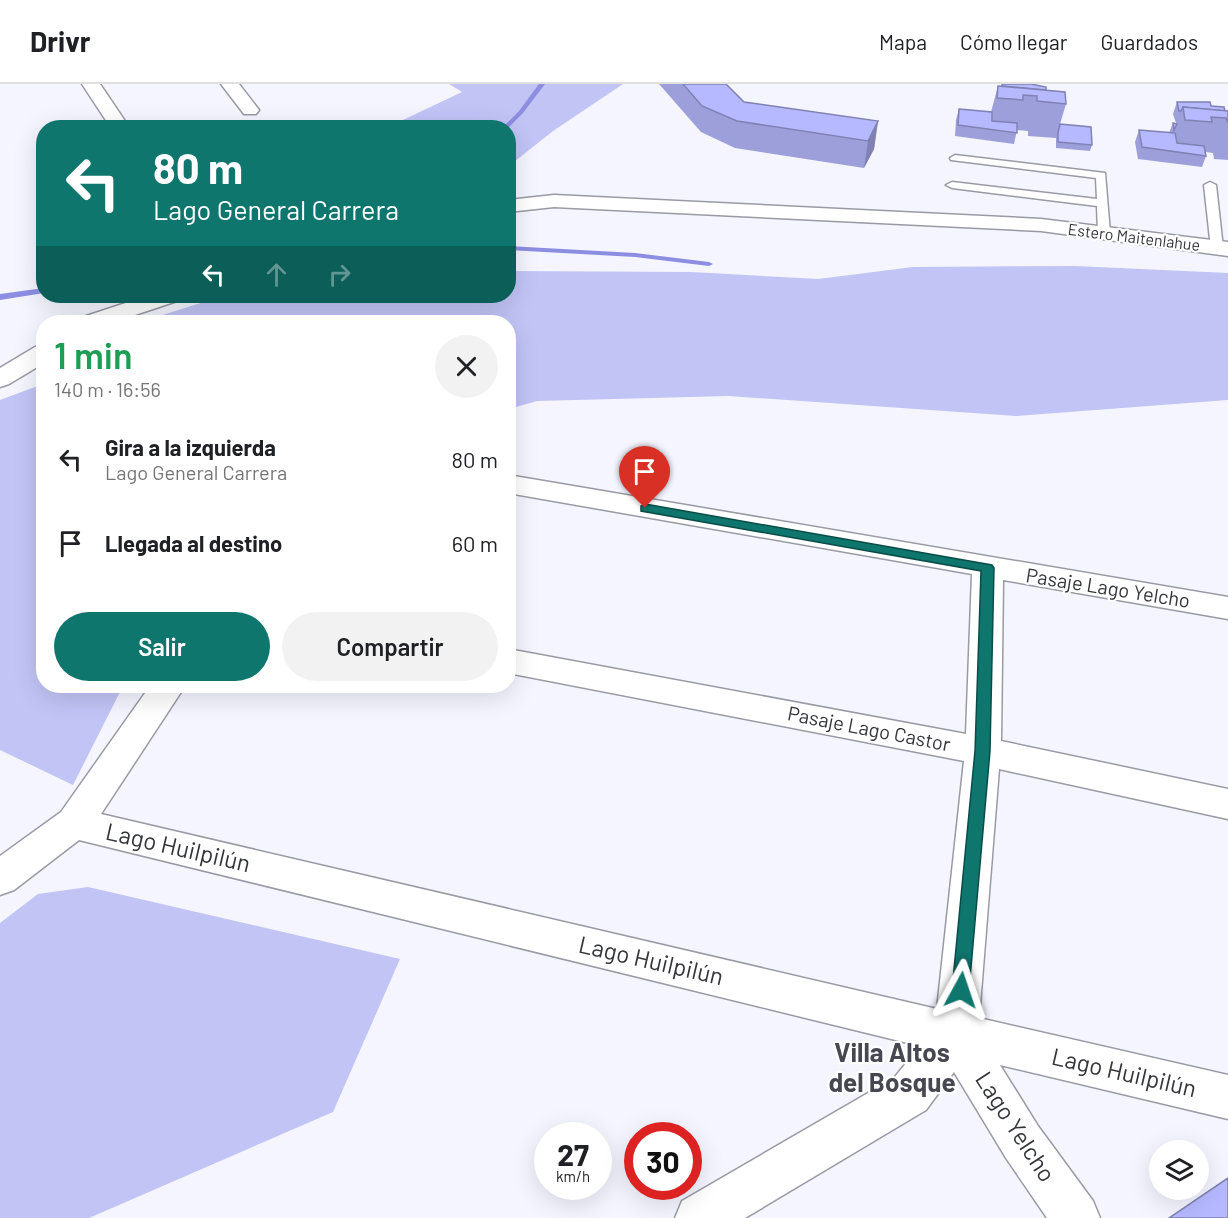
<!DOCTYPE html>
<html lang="es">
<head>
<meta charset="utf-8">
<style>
  :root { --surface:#fff; --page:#f2f2f2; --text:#202124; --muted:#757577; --line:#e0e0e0; --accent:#0f766e }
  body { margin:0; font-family:Barlow,sans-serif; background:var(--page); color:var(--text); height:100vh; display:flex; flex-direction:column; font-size:22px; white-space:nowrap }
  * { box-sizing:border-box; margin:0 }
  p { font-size:20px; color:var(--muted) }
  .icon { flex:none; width:33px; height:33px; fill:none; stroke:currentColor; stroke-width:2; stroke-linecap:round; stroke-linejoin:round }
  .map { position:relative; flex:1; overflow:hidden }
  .side { position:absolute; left:36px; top:231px; width:480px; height:378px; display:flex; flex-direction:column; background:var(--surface); border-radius:24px; box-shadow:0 6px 24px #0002 }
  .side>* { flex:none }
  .banner { position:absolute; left:36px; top:36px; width:480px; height:183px; border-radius:24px; box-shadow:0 6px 24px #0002; background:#0f766e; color:#fff; overflow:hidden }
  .buttons { position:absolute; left:1149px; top:1056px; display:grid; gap:12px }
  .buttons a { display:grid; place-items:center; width:60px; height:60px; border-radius:50%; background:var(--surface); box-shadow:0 6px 24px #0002; font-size:30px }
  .speed { position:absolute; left:534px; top:1038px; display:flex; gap:12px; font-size:30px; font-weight:700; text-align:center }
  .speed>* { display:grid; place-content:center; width:78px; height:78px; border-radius:50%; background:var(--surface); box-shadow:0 6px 24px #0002; line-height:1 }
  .speed small { font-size:15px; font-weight:400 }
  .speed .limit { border:9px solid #d22; background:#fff; color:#111 }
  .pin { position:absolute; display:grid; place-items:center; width:51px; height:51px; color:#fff; margin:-62px -26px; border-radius:50% 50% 50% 0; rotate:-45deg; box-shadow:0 0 6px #0007 }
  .pin .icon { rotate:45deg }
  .me { position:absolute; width:66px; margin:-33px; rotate:5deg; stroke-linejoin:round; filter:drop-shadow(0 0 4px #0008) }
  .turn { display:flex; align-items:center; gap:21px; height:126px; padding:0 18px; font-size:27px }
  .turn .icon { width:78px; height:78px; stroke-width:2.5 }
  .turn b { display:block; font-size:42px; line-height:51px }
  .lanes { display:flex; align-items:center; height:57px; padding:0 18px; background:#0003; justify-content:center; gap:30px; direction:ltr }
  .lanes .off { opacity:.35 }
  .round { display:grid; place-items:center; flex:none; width:63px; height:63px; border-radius:32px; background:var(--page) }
  .overview { display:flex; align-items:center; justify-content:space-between; height:102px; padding:0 18px }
  h1 { font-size:36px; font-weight:600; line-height:45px; color:#1e9e55 }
  .action { display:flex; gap:12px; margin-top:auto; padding:12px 18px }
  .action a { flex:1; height:69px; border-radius:36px; background:var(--accent); color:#fff; font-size:24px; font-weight:600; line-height:69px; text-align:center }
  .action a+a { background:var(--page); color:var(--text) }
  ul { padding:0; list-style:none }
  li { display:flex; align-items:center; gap:18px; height:84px; padding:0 18px }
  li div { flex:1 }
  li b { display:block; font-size:22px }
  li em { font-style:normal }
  header { display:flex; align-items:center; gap:36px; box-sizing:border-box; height:84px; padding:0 30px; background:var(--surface); border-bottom:2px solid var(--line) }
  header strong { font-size:28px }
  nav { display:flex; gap:33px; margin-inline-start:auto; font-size:21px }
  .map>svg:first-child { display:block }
  .green { fill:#c1c4f5 }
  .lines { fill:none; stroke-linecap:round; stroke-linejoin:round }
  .stream { fill:#8d8ee2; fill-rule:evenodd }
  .lane-casing { stroke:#999aa5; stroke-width:3 }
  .street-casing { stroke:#999aa5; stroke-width:3 }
  .lane { fill:#fff; fill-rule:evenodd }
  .street { fill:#fff; fill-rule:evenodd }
  .wall { fill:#9d9fdb }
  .shaded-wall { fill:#7f82b2 }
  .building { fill:#b6b9ff; stroke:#7f82b2; stroke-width:1.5 }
  .route { fill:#0f766e; stroke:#0a4d48; stroke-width:1.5 }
  .labels { text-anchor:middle; stroke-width:4.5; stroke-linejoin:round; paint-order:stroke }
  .far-street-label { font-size:16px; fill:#343539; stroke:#fff }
  .street-label { font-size:20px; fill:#343539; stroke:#fff }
  .near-street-label { font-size:24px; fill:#343539; stroke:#fff }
  .near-neighbourhood-label { font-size:26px; font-weight:bold; fill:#464750; stroke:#fff }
</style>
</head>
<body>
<header>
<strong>Drivr</strong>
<nav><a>Mapa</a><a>Cómo llegar</a><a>Guardados</a></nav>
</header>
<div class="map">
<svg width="1228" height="1134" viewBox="0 0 1228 1134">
  <rect width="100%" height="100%" fill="#f4f5fe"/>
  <g class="green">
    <polygon points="449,0 623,0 553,47 509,82 508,44 388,43 462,8"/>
    <polygon points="1075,182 1228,189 1228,316 1016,332 728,312 537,317 509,325 508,238 140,238 223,212 508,212 509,187 691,188 818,195 913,183"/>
    <polygon points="43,300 44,602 123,602 73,701 0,666 0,316"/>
    <polygon points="88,803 400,875 333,1028 89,1134 0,1134 0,839 38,810"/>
  </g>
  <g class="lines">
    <g class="stream">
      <polygon points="539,0 545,0 523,29 508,44 502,44 519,27"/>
      <polygon points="508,162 635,169 709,178 713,180 709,182 635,173 508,166"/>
      <polygon points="44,204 44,209 0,216 0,210"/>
    </g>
    <g class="lane-casing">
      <g id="lane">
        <polygon points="955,71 1105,89 1110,149 1104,153 1098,149 1097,122 952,104 946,101 952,98 1097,115 1096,94 951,76 950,74"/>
        <polygon points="1210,98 1216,101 1223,164 1217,168 1211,164 1204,101"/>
      </g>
    </g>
    <g class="street-casing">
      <g id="street">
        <polygon points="82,0 100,0 127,40 125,44 111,44"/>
        <polygon points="221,0 239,0 259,26 256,30 244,30"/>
        <polygon points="554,111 1041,135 1228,158 1228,172 1041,147 554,123 508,128 508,116"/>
        <polygon points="147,212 181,212 177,217 114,238 80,238 83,233"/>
        <polygon points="44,261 44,279 9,300 0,303 0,284 35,263"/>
        <polygon points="508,391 1228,513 1228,535 1003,496 1001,657 1228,705 1228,735 999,685 979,934 1228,991 1228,1035 1000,981 1038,1042 1093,1117 1100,1134 1047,1134 1006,1074 954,988 926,1026 745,1134 675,1134 682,1117 894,994 920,962 79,756 14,806 0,811 0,772 61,728 150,602 185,602 101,730 937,925 964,677 508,589 508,565 966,650 972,490 508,409"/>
      </g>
    </g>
    <use href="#lane" class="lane"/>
    <use href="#street" class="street"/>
  </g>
  <g class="wall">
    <polygon points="659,0 726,0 744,18 878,37 874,65 864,84 735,64 701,48"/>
    <polygon points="1002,0 1046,6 1066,20 1060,40 1092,61 1090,67 1056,64 1056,54 1028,52 1028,47 1017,46 1014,60 955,52 956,36 959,25 991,28 998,2 1002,2"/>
    <polygon points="1177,18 1211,22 1228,27 1228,76 1214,75 1213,69 1206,68 1206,72 1202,83 1138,75 1135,58 1139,46 1169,49 1173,39 1175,40 1176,39 1173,30"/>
  </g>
  <polygon class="shaded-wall" points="878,37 874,65 864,84 868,57"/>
  <g class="building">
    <polygon points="683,0 726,0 744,18 878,37 868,57 737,37 702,22"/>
    <polygon points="1002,0 1031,0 1046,3 1046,6 1002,2"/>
    <polygon points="998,2 1065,8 1066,20 1037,17 1037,12 1023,11 1023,16 997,14"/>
    <polygon points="1177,18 1210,18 1211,22 1224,23 1225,27 1183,23 1181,27 1179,27"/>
    <polygon points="1183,23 1228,27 1228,39 1226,34 1211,33 1212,38 1185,36"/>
    <polygon points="959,25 992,28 992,37 1017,39 1017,49 958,41"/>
    <polygon points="1173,39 1177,40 1174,46"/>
    <polygon points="1060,40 1091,43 1092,61 1058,58 1058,49"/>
    <polygon points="1139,46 1175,49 1177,59 1204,62 1206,72 1142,63"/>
    <polygon points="1228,1094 1228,1134 1169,1134"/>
  </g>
  <polygon class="route" points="645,420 992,481 994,484 990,667 969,906 967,912 961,915 955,912 952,906 975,667 981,487 641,427 641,422"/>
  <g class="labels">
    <g class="far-street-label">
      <text transform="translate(1134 153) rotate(7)" y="6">Estero Maitenlahue</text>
    </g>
    <g class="street-label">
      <text transform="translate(1108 504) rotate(9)" y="7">Pasaje Lago Yelcho</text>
      <text transform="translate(869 645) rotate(11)" y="7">Pasaje Lago Castor</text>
    </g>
    <g class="near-street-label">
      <text transform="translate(178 764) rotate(13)" y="8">Lago Huilpilún</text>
      <text transform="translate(651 877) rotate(13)" y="8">Lago Huilpilún</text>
      <text transform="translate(1124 989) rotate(13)" y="8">Lago Huilpilún</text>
      <text transform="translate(1015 1043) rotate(57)" y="8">Lago Yelcho</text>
    </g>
    <g class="near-neighbourhood-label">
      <text x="892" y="978">Villa Altos<tspan x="892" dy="30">del Bosque</tspan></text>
    </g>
  </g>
</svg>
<div class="buttons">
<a><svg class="icon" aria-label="layers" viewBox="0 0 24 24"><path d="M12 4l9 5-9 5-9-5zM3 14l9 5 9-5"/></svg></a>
</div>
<div class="speed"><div>27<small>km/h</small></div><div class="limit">30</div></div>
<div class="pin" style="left:645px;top:424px;background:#d93025"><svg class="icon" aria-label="arrive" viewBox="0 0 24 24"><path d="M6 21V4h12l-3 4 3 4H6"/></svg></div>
<svg class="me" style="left:961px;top:906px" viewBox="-20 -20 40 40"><path d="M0-17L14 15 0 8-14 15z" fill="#0f766e" stroke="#fff" stroke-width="4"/></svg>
<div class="banner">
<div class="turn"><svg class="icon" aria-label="left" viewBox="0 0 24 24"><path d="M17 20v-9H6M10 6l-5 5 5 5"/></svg><div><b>80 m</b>Lago General Carrera</div></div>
<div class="lanes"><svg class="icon" aria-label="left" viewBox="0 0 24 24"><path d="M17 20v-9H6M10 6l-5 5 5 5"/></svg><svg class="icon off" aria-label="ahead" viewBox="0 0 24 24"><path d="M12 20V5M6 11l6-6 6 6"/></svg><svg class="icon off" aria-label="right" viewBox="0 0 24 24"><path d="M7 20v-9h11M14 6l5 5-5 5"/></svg></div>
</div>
<section class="side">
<div class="overview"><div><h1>1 min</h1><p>140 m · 16:56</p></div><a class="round"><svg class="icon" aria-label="close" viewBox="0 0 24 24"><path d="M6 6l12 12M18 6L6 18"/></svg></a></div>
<ul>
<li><svg class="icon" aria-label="left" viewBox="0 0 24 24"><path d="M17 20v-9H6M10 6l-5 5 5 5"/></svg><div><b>Gira a la izquierda</b><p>Lago General Carrera</p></div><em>80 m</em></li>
<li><svg class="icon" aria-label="arrive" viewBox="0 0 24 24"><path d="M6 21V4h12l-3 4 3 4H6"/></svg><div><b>Llegada al destino</b></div><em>60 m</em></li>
</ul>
<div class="action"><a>Salir</a><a>Compartir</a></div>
</section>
</div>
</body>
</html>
